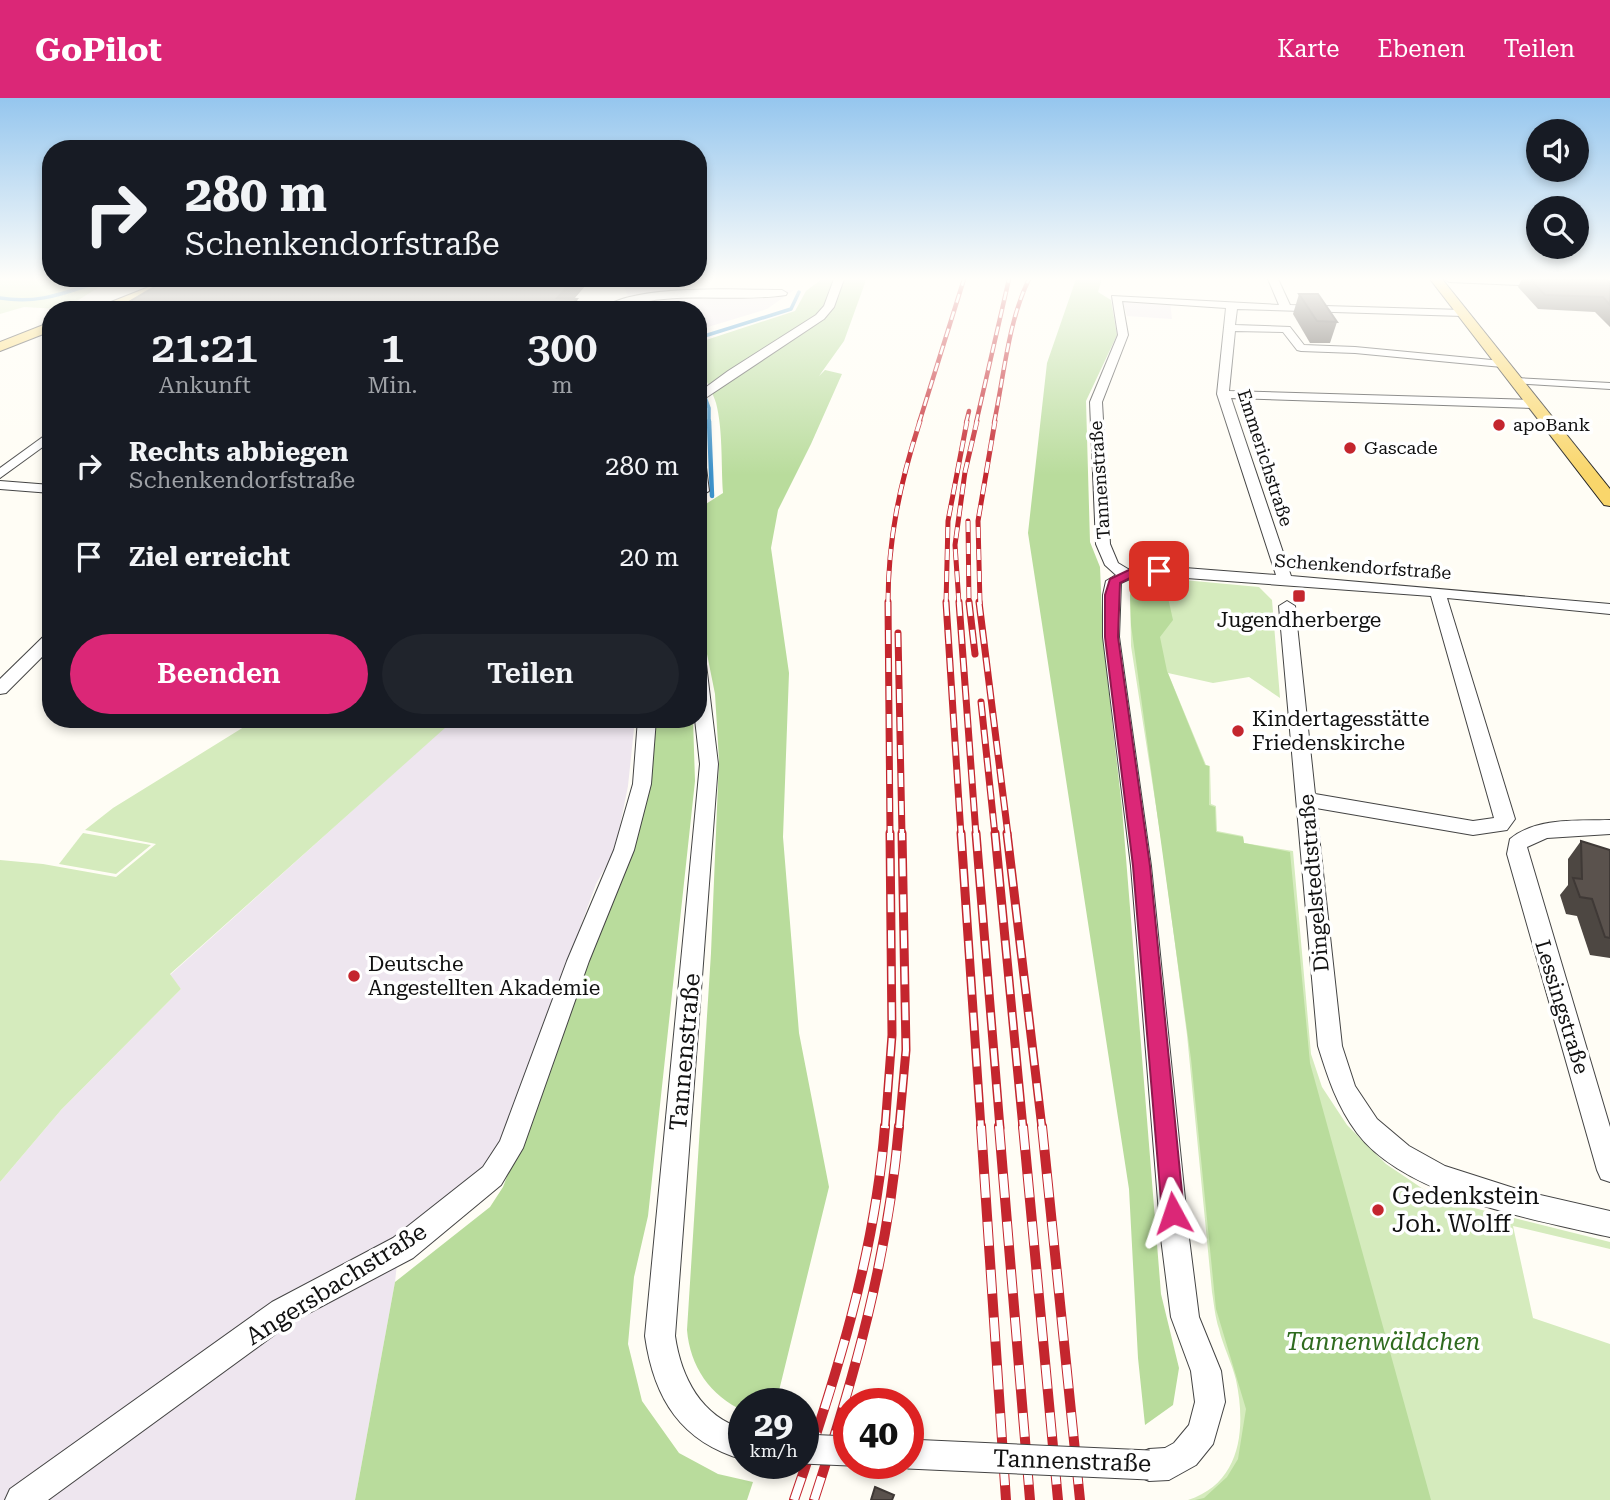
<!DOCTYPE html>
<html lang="de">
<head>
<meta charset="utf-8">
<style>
  :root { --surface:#171b24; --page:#20242c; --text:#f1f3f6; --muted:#9ea1a6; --accent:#db2777 }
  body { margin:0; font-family:"Roboto Serif",serif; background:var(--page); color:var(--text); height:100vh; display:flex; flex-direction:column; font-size:26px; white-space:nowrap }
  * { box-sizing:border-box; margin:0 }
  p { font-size:23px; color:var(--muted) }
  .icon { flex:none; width:38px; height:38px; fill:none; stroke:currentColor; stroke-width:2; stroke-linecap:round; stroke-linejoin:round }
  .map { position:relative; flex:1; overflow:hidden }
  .panel { position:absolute; left:42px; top:203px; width:665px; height:427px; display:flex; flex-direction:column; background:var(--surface); border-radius:28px; box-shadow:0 4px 10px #0003 }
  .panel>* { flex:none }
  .banner { position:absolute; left:42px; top:42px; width:665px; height:147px; border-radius:28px; box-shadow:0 4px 10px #0003; background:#171b24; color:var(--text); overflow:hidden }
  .buttons { position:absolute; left:1526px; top:21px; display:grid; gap:14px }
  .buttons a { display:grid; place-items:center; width:63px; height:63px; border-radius:50%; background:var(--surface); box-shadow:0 4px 10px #0003; font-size:35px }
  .speed { position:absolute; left:728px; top:1290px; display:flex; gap:14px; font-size:35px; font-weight:700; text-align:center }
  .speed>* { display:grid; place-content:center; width:91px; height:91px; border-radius:50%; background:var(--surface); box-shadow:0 4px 10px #0003; line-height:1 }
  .speed small { font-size:18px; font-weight:400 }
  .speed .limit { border:10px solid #d22; background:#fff; color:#111 }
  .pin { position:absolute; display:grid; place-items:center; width:60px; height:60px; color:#fff; margin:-30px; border-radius:14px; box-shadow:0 4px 10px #0006 }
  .me { position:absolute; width:77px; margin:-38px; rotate:355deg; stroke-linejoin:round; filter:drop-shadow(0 0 5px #0008) }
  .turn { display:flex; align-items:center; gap:24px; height:147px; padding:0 28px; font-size:32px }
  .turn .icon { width:91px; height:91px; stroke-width:2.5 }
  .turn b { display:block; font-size:49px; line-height:60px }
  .eta { display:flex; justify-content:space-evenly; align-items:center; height:119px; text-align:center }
  .eta b { font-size:42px; font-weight:600; line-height:49px }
  .cta { display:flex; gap:14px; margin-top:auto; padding:14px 28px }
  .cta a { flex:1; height:80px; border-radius:42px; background:var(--accent); color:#fff; font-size:28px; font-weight:600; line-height:80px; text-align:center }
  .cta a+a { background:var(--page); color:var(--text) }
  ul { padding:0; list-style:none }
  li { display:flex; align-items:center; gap:21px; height:91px; padding:0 28px }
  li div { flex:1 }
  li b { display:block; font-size:26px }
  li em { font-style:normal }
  header { display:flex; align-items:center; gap:42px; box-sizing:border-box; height:98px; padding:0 35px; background:var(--accent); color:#fff }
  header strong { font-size:33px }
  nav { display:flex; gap:38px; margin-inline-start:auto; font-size:24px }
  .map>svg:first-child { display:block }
  .industrial { fill:#eee6ef }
  .green { fill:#d5ebbd }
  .forest { fill:#b9dc9c }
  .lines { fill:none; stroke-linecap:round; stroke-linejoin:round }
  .stream-far1 { stroke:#3f96cf; stroke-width:3.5 }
  .stream { stroke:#3f96cf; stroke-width:4.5 }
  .minor-casing { stroke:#444; stroke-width:2 }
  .major-casing { stroke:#222; stroke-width:2 }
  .minor { fill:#fff; fill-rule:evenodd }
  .major { fill:#f9d66b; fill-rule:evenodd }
  .rail-far4-casing { stroke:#c4262e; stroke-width:4.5 }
  .rail-far3-casing { stroke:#c4262e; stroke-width:5 }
  .rail-far2-casing { stroke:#c4262e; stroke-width:7 }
  .rail-far1-casing { stroke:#c4262e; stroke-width:9 }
  .rail-casing { stroke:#c4262e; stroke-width:10 }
  .rail-far4 { stroke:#fff; stroke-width:2.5; stroke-dasharray:9; stroke-linecap:butt }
  .rail-far3 { stroke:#fff; stroke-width:3.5; stroke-dasharray:11; stroke-linecap:butt }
  .rail-far2 { stroke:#fff; stroke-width:4.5; stroke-dasharray:14; stroke-linecap:butt }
  .rail-far1 { stroke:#fff; stroke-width:6; stroke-dasharray:18; stroke-linecap:butt }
  .rail { stroke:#fff; stroke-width:8; stroke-dasharray:24; stroke-linecap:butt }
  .minor-bridge-casing { stroke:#444; stroke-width:31; stroke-linecap:butt }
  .minor-bridge { stroke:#fff; stroke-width:29 }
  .wall { fill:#4d4742 }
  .shaded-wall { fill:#3f3936 }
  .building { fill:#5a524d; stroke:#3f3936; stroke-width:2 }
  .route { fill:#db2777; stroke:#8e194d; stroke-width:2 }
  .poi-dot { fill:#c4262e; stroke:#fff; stroke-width:2.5 }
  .labels { text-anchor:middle; stroke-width:7; stroke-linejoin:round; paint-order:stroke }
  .far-poi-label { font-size:18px; fill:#111; stroke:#fff; text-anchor:start }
  .far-street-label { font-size:18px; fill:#111; stroke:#fff }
  .poi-label { font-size:21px; fill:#111; stroke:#fff; text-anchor:start }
  .street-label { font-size:21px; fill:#111; stroke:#fff }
  .near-street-label { font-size:24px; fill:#111; stroke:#fff }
  .near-poi-label { font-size:24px; fill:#111; stroke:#fff; text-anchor:start }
  .near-park-label { font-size:24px; font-style:italic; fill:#2f6b1f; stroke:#fff }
</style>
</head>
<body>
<header>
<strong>GoPilot</strong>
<nav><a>Karte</a><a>Ebenen</a><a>Teilen</a></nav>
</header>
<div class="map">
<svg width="1610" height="1402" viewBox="0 0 1610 1402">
  <rect width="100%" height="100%" fill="#fffdf5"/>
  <g class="industrial">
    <polygon points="622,181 674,181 670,195 794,192 767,211 698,232 698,212 632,212"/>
    <polygon points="1122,201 1170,204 1172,221 1127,218"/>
    <polygon points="454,621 635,621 628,688 615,752 596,786 501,1046 485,1073 438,1112 401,1131 395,1184 355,1402 0,1402 0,1084 61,1012 181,891 170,877"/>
  </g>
  <g class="green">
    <polygon points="0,181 117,181 109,183 67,209 74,212 24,209 0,216"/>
    <path d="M 1162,480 L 1259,489 L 1272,502 L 1280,600 L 1249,579 L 1213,585 L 1168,575 L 1206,667 L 1210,668 L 1211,706 L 1216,708 L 1217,733 L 1243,738 L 1244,745 L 1293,753 L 1311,956 L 1322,989 L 1347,1027 L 1386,1066 L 1438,1101 L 1610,1144 L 1610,1151 L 1513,1128 L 1533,1220 L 1610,1246 L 1610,1402 L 1188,1402 C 1242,1385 1246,1329 1236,1282 C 1232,1265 1223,1248 1219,1231 C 1215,1219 1214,1206 1212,1194 L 1187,937 L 1162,747 L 1131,548 L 1130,488 L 1135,484 Z"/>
    <polygon points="257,621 455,621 170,876 181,891 61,1012 0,1084 0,762 43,766 116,779 156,746 85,732 113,710"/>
    <polygon points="83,735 151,747 116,776 59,766"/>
  </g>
  <g class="forest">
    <path d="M 822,181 L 865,181 L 865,185 L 844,243 L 819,278 L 825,272 L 842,276 L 811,346 L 778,412 L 771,450 L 789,575 L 783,739 L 799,935 L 829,1089 L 776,1305 L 744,1306 L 744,1313 C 710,1298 690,1268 687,1232 L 711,855 L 719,662 L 715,596 L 698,511 L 698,411 L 723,395 C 721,368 723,331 716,305 C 711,287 690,261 703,243 L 795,213 L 806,193 Z"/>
    <polygon points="1076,181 1102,181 1098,194 1111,202 1117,237 1086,303 1090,444 1100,469 1103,542 1122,710 1161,1196 1179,1270 1173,1307 1145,1327 1138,1260 1129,1091 1028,435 1047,265"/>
    <polygon points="1164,482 1173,522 1160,539 1167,573 1205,667 1209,668 1209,707 1215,709 1216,734 1243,739 1244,745 1290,754 1310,965 1431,1402 1195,1402 1204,1400 1227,1379 1238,1361 1246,1311 1216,1211 1191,961 1131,527 1130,497 1134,486"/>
    <polygon points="656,621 693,621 695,683 648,1118 634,1179 628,1246 642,1303 679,1355 718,1376 753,1384 747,1402 355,1402 395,1184 490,1109 503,1089 630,753 649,687"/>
  </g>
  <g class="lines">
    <g class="stream-far1">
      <path d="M 0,200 C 44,207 69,192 109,181"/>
      <polyline points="698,240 791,211 799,194"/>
      <polyline points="698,280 709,310 709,325"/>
    </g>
    <polyline class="stream" points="709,323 712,398"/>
    <g class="minor-casing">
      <g id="minor">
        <polygon points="834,181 844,181 834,209 824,221 698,305 698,295 728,273 816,217 824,208"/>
        <path d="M 1268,181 L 1278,181 L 1290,207 L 1463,212 L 1468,215 L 1463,218 L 1237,211 L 1235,227 L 1290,229 L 1304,247 L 1355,249 L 1502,263 L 1508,266 L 1502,269 L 1355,255 L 1301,253 L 1297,252 L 1283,234 L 1235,233 L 1229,293 L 1534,302 L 1540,306 L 1534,310 L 1231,300 L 1291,478 L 1610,506 L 1610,516 L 1447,500 L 1515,721 L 1507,732 L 1473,737 L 1316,710 L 1342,948 L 1355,988 L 1377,1021 L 1409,1048 L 1445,1068 L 1523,1093 L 1610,1113 L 1610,1139 C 1536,1122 1405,1099 1357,1035 C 1337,1008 1328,980 1318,948 L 1279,508 L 1287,503 L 1295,508 L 1315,696 L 1473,723 L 1494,720 L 1431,498 L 1159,478 L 1134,479 L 1121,485 L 1119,539 L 1151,768 L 1189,1140 L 1199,1219 L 1221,1273 L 1225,1304 L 1213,1346 L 1196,1367 L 1169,1382 L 1149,1383 L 1138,1378 L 1133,1367 L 1138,1356 L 1149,1351 L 1165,1350 L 1174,1345 L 1189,1327 L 1195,1304 L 1191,1273 L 1171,1219 L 1161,1140 L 1131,768 L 1103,539 L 1103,497 L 1106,483 L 1116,477 L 1105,467 L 1096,446 L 1090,304 L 1118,237 L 1112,198 L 1279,207 ZM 1122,203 L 1226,210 L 1217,296 L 1276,477 L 1159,468 L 1128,471 L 1118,465 L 1110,446 L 1102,304 L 1128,237 Z"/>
        <path d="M 1444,181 C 1464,180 1538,177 1551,185 L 1546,188 L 1449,184 Z"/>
        <path d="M 782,192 L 787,195 L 786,197 C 748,203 704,197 664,201 C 642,202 621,212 600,212 C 633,185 739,192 782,192 Z"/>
        <polygon points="1515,280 1610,285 1610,291 1511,285 1511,281"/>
        <polygon points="51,333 51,343 0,380 0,370"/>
        <polygon points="698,358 705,362 709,393 698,399"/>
        <polygon points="0,383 51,387 51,395 0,391"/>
        <polygon points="51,535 51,550 6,595 0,596 0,581 45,537"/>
        <path d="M 698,561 L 706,566 L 718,666 L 675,1238 C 681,1279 701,1319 744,1331 L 744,1362 C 681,1344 654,1301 645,1238 L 700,666 L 695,621 L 698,621 Z"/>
        <polygon points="638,621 656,621 651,686 634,752 589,863 523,1050 501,1087 413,1160 292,1224 48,1402 5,1402 10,1391 272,1204 393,1140 483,1069 500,1043 567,863 614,752 633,686"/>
        <path d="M 1610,722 L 1610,736 L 1547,740 L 1527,749 L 1610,1029 L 1610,1084 L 1601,1081 L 1597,1072 L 1507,756 L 1510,741 C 1537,719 1577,723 1610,722 Z"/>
      </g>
    </g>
    <g class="major-casing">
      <g id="major">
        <polygon points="169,181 186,181 110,212 91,212"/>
        <polygon points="1430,181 1442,181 1610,391 1610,408 1604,407"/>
        <polygon points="51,224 51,233 0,253 0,244"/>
      </g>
    </g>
    <use href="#minor" class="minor"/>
    <use href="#major" class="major"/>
    <g class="rail-far4-casing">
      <g id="rail-far4">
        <polyline points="919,325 964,181"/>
        <polyline points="966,325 969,313"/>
        <polyline points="976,325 1009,181"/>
        <path d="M 994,325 C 1004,278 1008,224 1029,181"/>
      </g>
    </g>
    <g class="rail-far3-casing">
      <g id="rail-far3">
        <polyline points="968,423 969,506"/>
        <path d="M 888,506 C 888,440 900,385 920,323"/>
        <polyline points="946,506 948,423 967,323"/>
        <polyline points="959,506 955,447 965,374 977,323"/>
        <polyline points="980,506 978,423 995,323"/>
      </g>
    </g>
    <g class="rail-far2-casing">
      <g id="rail-far2">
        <polyline points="888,504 890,737"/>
        <polyline points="946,504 961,737"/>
        <polyline points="959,504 976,737"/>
        <polyline points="969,504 975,556"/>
        <polyline points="979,504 1008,737"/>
        <polyline points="898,535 902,737"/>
        <polyline points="981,604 995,737"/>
      </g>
    </g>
    <g class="rail-far1-casing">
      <g id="rail-far1">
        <polyline points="961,735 981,1030"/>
        <polyline points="976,735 1000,1030"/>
        <polyline points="995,735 1023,1030"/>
        <polyline points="1007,735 1042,1030"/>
        <polyline points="885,1030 892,937 890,735"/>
        <polyline points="899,1030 906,952 902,735"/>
      </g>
    </g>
    <g class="rail-casing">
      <g id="rail">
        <polyline points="981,1028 1006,1402"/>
        <polyline points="999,1028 1030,1402"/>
        <polyline points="1023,1028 1058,1402"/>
        <polyline points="1042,1028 1080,1402"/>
        <path d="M 794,1402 C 836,1280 875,1157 885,1028"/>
        <path d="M 814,1402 C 855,1277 888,1160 899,1028"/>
      </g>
    </g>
    <use href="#rail-far4" class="rail-far4"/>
    <use href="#rail-far3" class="rail-far3"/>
    <use href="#rail-far2" class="rail-far2"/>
    <use href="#rail-far1" class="rail-far1"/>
    <use href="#rail" class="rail"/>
    <g class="minor-bridge-casing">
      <g id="minor-bridge">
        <polyline points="803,1351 849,1353"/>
        <polyline points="908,1356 1149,1367"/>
      </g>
    </g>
    <use href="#minor-bridge" class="minor-bridge"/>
  </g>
  <g class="wall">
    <polygon points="1522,181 1606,181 1610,184 1610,229 1595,214 1538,211 1518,189"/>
    <polygon points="592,187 585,188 574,201 579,212 123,212 122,208"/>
    <polygon points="1299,196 1337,224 1330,245 1310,245 1293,216"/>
    <polygon points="1581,743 1610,752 1610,860 1590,857 1577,818 1566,816 1560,797 1568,787 1568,761"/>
  </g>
  <g class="shaded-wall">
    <polygon points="574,181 591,181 592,187 585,188 564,212 557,200"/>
    <polygon points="577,201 579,212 568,212"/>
    <polygon points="209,621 221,621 214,630"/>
  </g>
  <g class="building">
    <polygon points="168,181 574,181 557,200 577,201 568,212 170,212 122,208"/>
    <polygon points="1530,181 1606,181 1610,184 1610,207 1603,199 1545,197"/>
    <polygon points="1299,196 1318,196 1337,224 1317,223"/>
    <polygon points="1581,743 1610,752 1610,840 1605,839 1592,801 1580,799 1573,780 1582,781"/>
    <polygon points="875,1389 894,1397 892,1402 871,1402"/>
  </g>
  <linearGradient id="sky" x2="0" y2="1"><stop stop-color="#95c6ee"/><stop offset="0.48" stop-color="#fffefa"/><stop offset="1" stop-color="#fffefa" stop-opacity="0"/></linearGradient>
  <rect width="1610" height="377" fill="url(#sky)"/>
  <polygon class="route" points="1159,469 1163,470 1163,475 1134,478 1120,485 1118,539 1150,768 1184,1115 1181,1122 1173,1126 1166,1122 1162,1115 1133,768 1105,539 1105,497 1110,481 1131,471"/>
  <g class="poi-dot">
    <circle cx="1499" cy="327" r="7"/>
    <circle cx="1350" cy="350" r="7"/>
    <rect x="1292" y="491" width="14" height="14" rx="3.5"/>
    <circle cx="1238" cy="633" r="7"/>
    <circle cx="354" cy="878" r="7"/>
    <circle cx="1378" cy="1112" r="7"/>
  </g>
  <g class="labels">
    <g class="far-poi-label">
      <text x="1513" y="333">apoBank</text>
      <text x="1364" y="356">Gascade</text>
    </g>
    <g class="far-street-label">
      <text transform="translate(1265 360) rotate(72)" y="6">Emmerichstraße</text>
      <text transform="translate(1100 382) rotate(-94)" y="6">Tannenstraße</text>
      <text transform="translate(1363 469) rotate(4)" y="6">Schenkendorfstraße</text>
    </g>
    <g class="poi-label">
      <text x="1299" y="529" text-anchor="middle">Jugendherberge</text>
      <text x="1252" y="628">Kindertagesstätte<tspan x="1252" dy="24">Friedenskirche</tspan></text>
      <text x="368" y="873">Deutsche<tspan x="368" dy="24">Angestellten Akademie</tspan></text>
    </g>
    <g class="street-label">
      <text transform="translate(1314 785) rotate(-95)" y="7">Dingelstedtstraße</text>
      <text transform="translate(1562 909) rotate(73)" y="7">Lessingstraße</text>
    </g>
    <g class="near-street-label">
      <text transform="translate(685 954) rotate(-85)" y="8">Tannenstraße</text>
      <text transform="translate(336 1186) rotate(-32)" y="8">Angersbachstraße</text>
      <text transform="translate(1072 1363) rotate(2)" y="8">Tannenstraße</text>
    </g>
    <g class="near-poi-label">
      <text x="1392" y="1106">Gedenkstein<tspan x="1392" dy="28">Joh. Wolff</tspan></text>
    </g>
    <g class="near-park-label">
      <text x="1383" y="1252">Tannenwäldchen</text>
    </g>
  </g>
</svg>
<div class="buttons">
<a><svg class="icon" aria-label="sound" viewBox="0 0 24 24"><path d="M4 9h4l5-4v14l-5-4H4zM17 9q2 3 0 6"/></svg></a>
<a><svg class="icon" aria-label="search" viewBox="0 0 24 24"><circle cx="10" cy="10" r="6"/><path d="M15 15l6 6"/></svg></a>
</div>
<div class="speed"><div>29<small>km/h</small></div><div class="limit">40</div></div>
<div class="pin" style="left:1159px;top:473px;background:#d93025"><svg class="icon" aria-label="arrive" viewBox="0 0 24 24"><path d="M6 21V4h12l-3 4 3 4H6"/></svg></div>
<svg class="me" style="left:1173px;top:1115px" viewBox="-20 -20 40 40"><path d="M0-17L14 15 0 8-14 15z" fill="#db2777" stroke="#fff" stroke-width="4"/></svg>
<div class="banner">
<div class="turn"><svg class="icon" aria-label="right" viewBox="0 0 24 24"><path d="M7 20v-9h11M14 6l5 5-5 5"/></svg><div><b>280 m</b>Schenkendorfstraße</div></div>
</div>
<section class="panel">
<div class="eta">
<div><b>21:21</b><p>Ankunft</p></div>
<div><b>1</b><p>Min.</p></div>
<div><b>300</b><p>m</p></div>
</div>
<ul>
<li><svg class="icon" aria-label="right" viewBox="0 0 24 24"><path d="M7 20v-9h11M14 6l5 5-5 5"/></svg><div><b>Rechts abbiegen</b><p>Schenkendorfstraße</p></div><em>280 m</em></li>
<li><svg class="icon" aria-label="arrive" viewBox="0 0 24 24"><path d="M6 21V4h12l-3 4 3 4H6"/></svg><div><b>Ziel erreicht</b></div><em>20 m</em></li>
</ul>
<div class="cta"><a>Beenden</a><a>Teilen</a></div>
</section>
</div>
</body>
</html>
